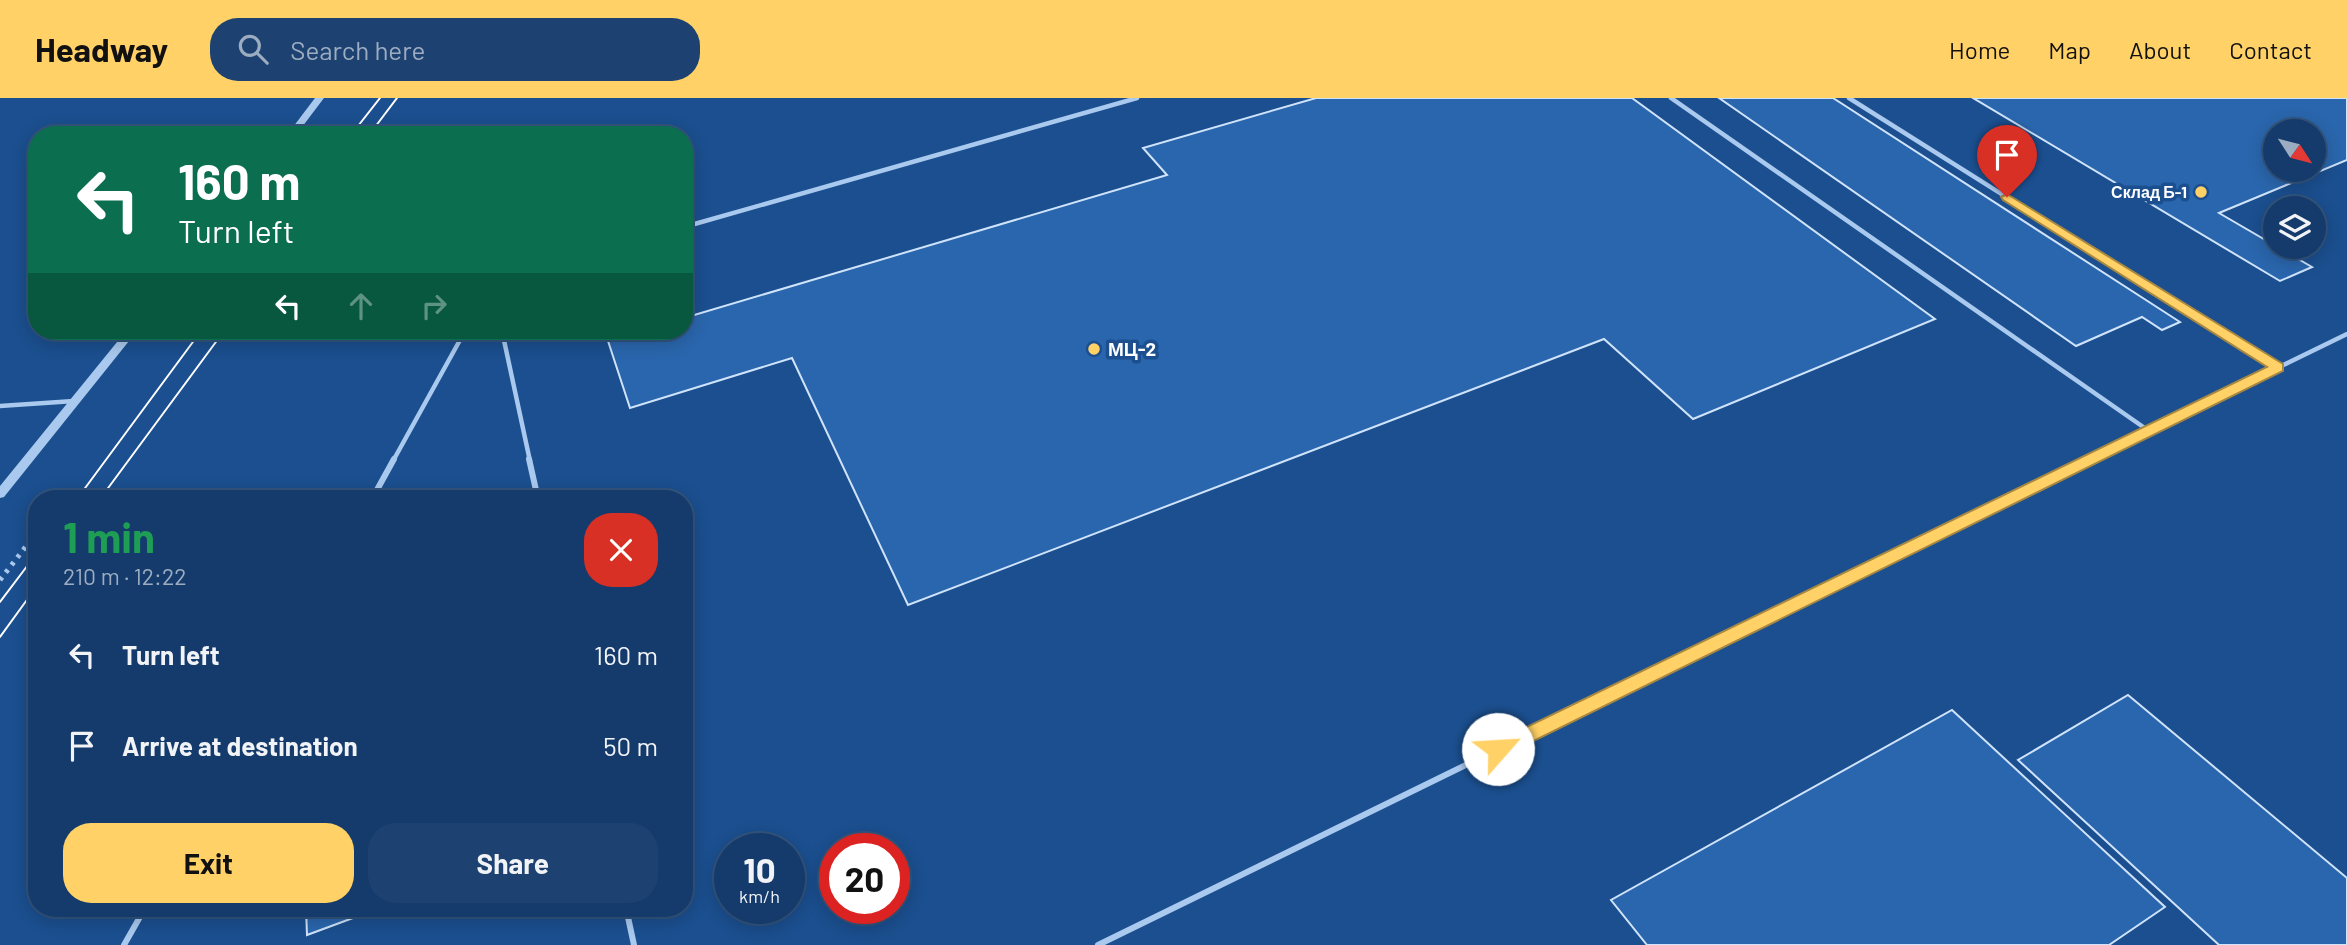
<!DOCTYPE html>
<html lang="en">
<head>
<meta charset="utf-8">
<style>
  :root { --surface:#143b6b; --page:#1d4271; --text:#f1f3f6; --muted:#9dadc1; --line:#33557e; --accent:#ffd166 }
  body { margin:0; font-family:Barlow,sans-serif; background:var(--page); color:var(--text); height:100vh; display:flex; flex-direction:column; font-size:26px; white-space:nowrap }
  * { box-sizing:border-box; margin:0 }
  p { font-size:23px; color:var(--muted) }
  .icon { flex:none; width:38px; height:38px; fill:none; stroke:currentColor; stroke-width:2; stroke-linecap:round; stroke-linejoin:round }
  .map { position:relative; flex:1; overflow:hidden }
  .sheet { position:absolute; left:28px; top:392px; width:665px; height:427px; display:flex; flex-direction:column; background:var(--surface); border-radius:28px; box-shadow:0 4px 18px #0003,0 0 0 2px var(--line) }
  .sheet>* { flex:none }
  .top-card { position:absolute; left:28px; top:28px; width:665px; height:214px; border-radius:28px; box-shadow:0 4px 18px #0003,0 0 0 2px var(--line); background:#0b6e4f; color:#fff; overflow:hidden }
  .needle { width:46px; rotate:126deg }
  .fabs { position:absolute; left:2263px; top:21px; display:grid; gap:14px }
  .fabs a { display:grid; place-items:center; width:63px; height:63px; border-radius:50%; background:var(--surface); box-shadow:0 4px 18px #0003,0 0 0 2px var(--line); font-size:35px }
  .speed { position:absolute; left:714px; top:735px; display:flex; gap:14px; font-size:35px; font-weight:700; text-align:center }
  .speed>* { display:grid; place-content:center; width:91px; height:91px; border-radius:50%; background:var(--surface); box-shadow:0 4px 18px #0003,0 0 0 2px var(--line); line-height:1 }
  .speed small { font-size:18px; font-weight:400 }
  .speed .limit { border:10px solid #d22; background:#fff; color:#111 }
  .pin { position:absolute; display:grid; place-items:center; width:60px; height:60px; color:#fff; margin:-72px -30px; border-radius:50% 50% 50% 0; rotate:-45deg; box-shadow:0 0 7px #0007 }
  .pin .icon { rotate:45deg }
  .me { position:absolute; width:77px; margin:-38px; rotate:64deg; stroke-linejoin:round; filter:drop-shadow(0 0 5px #0008) }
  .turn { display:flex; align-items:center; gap:24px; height:147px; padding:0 35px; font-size:32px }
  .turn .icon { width:91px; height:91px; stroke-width:2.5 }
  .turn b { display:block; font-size:49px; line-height:60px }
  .lanes { display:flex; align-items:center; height:66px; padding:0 35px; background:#0003; justify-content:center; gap:35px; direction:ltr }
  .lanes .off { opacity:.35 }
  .round { display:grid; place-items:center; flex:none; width:74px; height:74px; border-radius:28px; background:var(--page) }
  .headline { display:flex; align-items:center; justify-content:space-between; height:119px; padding:0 35px }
  h1 { font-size:42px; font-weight:700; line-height:52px; color:#1e9e55 }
  .primary-button { display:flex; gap:14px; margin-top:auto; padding:14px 35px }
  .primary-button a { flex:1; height:80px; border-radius:28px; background:var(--accent); color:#111; font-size:28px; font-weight:700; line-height:80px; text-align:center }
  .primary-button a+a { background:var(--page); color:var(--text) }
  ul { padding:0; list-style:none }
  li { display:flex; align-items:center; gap:21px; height:91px; padding:0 35px }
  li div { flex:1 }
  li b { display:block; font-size:26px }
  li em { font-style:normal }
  header { display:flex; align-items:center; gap:42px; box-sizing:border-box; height:98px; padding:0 35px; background:var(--accent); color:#111 }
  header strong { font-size:33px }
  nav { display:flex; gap:38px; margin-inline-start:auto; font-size:24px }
  .search { width:490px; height:63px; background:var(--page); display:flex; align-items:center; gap:18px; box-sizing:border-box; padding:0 24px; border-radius:28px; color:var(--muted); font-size:26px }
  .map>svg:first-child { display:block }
  .building { fill:#2a66ad; stroke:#cfe3fa; stroke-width:2; fill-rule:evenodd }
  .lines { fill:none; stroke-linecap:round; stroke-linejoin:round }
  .path { stroke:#a9c9ee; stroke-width:5; stroke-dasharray:3.5 6; stroke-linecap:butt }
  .service-far1 { stroke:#a9c9ee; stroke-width:4.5 }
  .service { stroke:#a9c9ee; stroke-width:6 }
  .tertiary { fill:#a9c9ee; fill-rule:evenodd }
  .tram { stroke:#fff; stroke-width:2 }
  .route { fill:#ffd166; stroke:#a68842; stroke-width:2 }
  .poi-dot { fill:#ffd166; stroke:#1b4f8f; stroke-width:2.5 }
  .labels { text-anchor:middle; stroke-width:7; stroke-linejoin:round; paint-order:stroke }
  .far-poi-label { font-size:16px; font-weight:bold; fill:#fff; stroke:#1b4f8f; text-anchor:end }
  .poi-label { font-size:19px; font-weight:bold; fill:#fff; stroke:#1b4f8f; text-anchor:start }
</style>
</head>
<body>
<header>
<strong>Headway</strong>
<div class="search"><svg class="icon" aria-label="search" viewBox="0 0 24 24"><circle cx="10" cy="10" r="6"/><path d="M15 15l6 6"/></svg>Search here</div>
<nav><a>Home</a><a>Map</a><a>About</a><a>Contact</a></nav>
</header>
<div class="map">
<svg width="2347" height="847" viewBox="0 0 2347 847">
  <rect width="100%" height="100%" fill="#1b4f8f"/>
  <g class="building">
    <polygon points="1316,0 1632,0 1935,221 1693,321 1604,241 908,507 792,260 630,310 608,243 641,233 684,233 684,220 1167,77 1143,50"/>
    <polygon points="1719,0 1833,0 2180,224 2162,232 2142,219 2076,248"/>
    <path d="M 1973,0 L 2347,0 L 2347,62 L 2219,115 L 2312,169 L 2280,183 ZM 2275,33 L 2314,33 L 2314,72 L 2275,72 Z"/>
    <polygon points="2128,597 2347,780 2347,847 2219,847 2018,662"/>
    <polygon points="1952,612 2165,809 2109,847 1647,847 1611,802"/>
    <polygon points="306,810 380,810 307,837"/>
  </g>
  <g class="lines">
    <polyline class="path" points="0,482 37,434"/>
    <g class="service-far1">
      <polyline points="1671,0 2149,333"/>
      <polyline points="1849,0 2278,270"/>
      <polyline points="684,129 1137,0"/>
      <polyline points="502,233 530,363"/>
      <polyline points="0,308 74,303"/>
      <polyline points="393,363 465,233"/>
      <polyline points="2087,363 2347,236"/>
    </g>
    <g class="service">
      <polyline points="529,361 538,401"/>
      <polyline points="372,401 394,361"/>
      <polyline points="626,810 634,847"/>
      <polyline points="124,847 145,810"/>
      <polyline points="1098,847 2091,361"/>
    </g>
    <g class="tertiary">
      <polygon points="315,0 324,0 296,37 287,37"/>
      <polygon points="126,233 137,233 4,399 0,400 0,388"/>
    </g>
    <g class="tram">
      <polyline points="351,37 380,0"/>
      <polyline points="369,37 397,0"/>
      <polyline points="77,401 201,233"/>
      <polyline points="100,401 224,233"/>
      <polyline points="0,504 37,455"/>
      <polyline points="0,539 37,488"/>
    </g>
  </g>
  <polygon class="route" points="2007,96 2283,266 2283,273 1505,657 1498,659 1492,657 1489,651 1492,646 2267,269 2003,102 2001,99"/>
  <g class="poi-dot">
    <circle cx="2201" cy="94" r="7"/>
    <circle cx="1094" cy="251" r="7"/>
  </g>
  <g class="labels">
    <g class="far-poi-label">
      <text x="2187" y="100">Склад Б-1</text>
    </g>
    <g class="poi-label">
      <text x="1108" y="258">МЦ-2</text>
    </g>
  </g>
</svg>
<div class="fabs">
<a><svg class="needle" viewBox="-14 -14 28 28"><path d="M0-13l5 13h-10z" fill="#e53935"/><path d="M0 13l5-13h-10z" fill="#9dadc1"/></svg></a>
<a><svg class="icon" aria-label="layers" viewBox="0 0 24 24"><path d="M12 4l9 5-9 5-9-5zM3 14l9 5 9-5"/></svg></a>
</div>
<div class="speed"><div>10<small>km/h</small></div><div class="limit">20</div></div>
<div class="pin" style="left:2007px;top:99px;background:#d93025"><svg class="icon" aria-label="arrive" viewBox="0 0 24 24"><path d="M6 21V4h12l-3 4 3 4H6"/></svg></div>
<svg class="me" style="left:1498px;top:651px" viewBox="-20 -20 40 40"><circle r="19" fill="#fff"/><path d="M0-13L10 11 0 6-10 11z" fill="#ffd166"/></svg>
<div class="top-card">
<div class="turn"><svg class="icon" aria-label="left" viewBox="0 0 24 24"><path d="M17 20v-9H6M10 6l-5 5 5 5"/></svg><div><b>160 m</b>Turn left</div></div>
<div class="lanes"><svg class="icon" aria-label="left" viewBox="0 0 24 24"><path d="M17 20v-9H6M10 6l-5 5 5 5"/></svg><svg class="icon off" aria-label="ahead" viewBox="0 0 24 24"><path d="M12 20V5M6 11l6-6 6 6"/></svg><svg class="icon off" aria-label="right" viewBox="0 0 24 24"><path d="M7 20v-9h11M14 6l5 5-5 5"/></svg></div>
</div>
<section class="sheet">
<div class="headline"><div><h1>1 min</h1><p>210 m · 12:22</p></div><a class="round" style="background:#d93025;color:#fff"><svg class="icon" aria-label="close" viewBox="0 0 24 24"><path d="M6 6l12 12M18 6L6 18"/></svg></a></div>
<ul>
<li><svg class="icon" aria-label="left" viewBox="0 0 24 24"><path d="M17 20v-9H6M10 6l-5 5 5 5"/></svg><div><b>Turn left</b></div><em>160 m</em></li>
<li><svg class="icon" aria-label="arrive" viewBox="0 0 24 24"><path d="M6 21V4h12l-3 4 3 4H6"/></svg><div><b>Arrive at destination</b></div><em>50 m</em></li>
</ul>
<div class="primary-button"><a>Exit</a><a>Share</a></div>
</section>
</div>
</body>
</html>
